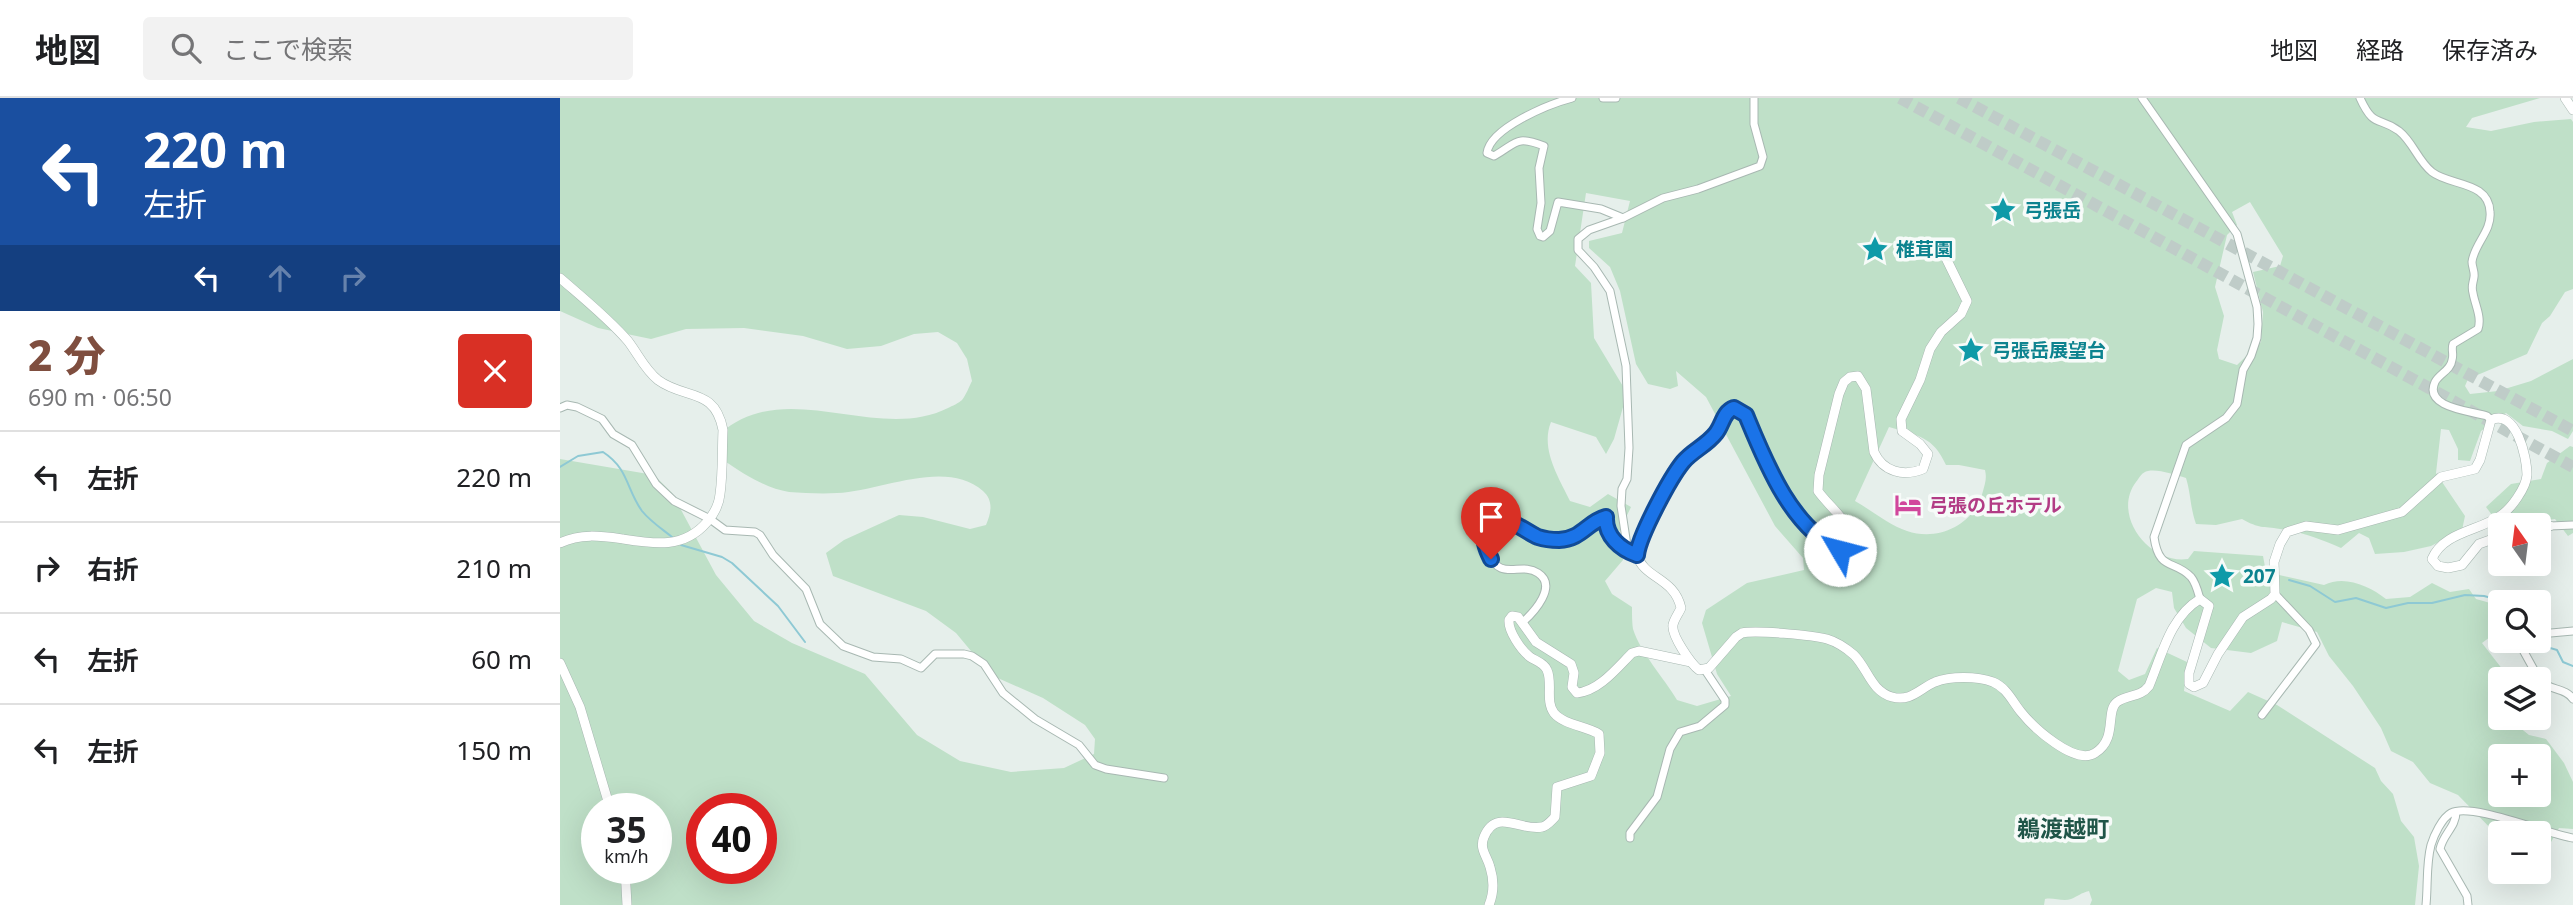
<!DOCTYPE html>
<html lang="ja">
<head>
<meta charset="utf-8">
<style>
  :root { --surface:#fff; --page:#f2f2f2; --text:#202124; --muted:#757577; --line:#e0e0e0; --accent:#7f4e3f }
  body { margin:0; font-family:"Noto Sans","Noto Sans JP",sans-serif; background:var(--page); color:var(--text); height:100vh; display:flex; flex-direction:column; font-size:26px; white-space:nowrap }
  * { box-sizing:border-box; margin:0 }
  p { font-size:23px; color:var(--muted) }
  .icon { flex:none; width:38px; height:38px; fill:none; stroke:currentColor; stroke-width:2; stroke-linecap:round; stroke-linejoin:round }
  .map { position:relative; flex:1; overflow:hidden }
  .panel { display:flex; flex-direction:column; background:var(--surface); width:560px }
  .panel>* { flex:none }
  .banner { background:#1a4fa0; color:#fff; overflow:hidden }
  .needle { width:46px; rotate:346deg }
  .fabs { position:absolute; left:1928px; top:415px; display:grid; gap:14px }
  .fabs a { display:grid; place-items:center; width:63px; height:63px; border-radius:7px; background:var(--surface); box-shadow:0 7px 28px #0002; font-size:35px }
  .speed { position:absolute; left:21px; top:695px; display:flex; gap:14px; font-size:35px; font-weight:700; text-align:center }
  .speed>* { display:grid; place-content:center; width:91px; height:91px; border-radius:50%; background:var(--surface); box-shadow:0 7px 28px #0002; line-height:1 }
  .speed small { font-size:18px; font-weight:400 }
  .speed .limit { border:10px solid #d22; background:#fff; color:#111 }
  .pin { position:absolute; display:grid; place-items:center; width:60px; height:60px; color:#fff; margin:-72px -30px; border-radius:50% 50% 50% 0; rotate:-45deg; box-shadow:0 0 7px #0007 }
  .pin .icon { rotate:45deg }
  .me { position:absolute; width:77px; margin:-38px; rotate:307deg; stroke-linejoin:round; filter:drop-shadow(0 0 5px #0008) }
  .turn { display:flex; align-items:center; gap:24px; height:147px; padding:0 28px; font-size:32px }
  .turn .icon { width:91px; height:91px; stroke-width:2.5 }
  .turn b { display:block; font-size:49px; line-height:60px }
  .lanes { display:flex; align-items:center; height:66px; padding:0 28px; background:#0003; justify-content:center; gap:35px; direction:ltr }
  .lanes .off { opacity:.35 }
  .round { display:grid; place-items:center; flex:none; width:74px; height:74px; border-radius:7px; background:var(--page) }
  .head { display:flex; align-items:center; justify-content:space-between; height:119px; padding:0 28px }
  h1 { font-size:42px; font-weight:800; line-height:52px; color:var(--accent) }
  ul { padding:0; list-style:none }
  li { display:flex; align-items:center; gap:21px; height:91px; padding:0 28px; border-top:2px solid var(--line) }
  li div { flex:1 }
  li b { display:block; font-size:26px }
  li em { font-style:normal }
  header { display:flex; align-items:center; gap:42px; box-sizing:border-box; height:98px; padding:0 35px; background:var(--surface); border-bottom:2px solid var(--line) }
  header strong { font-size:33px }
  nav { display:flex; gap:38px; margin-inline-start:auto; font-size:24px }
  .search { width:490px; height:63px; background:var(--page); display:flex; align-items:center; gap:18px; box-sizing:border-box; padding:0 24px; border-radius:7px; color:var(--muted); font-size:26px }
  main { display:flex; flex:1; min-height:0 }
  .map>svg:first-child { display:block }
  .green { fill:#bfe0c8; fill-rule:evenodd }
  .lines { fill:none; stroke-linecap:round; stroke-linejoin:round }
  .stream { stroke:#8ec9d4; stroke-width:2 }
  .motorway-tunnel { stroke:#bfccc8; stroke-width:12; stroke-dasharray:12 6; stroke-linecap:butt }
  .minor-casing { stroke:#a8b8b2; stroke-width:9 }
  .tertiary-casing { stroke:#a8b8b2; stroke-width:10 }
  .minor { stroke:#fff; stroke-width:7 }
  .tertiary { stroke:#fff; stroke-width:9 }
  .route-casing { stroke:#114b97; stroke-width:18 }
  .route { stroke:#1a73e8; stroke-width:12 }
  .labels { text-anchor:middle; stroke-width:7; stroke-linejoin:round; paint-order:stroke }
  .culture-label { font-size:19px; font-weight:bold; fill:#0d838f; stroke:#f7fbf9; text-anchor:start }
  .hotel-label { font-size:19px; font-weight:bold; fill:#b23c85; stroke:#f7fbf9; text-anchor:start }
  .quarter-label { font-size:23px; font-weight:bold; fill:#1f5548; stroke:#f7fbf9 }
</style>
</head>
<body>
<header>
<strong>地図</strong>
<div class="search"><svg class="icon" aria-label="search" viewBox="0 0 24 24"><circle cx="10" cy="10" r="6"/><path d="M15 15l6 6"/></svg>ここで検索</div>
<nav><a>地図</a><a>経路</a><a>保存済み</a></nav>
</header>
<main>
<section class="panel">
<div class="banner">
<div class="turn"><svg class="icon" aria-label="left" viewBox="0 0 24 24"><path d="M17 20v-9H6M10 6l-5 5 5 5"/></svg><div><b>220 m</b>左折</div></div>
<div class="lanes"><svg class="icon" aria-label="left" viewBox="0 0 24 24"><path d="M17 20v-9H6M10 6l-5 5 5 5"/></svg><svg class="icon off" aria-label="ahead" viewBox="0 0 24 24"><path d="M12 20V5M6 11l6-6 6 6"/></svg><svg class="icon off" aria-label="right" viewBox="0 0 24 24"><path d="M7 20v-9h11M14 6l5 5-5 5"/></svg></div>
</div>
<div class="head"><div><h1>2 分</h1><p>690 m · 06:50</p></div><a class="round" style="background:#d93025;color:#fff"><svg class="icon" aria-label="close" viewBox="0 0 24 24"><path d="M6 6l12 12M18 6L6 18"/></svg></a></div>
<ul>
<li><svg class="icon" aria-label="left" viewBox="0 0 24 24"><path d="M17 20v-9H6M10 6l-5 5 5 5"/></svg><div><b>左折</b></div><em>220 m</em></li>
<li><svg class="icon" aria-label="right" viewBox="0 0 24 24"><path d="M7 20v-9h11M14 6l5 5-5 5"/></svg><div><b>右折</b></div><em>210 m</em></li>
<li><svg class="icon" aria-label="left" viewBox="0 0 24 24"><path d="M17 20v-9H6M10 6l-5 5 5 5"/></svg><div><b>左折</b></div><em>60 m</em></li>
<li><svg class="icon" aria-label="left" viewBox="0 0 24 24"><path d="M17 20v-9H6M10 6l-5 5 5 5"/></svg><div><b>左折</b></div><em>150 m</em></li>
</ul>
</section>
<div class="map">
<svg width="2013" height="807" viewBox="0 0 2013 807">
  <rect width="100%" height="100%" fill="#e6efeb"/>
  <g class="green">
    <path d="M 0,0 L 1980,0 L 1912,20 L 1906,29 L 1931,33 L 1974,24 L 2011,21 L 2013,24 L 2013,191 L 2005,194 L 1990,218 L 1982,225 L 1967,256 L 1908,281 L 1905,288 L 1910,296 L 1938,293 L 1971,283 L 2013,261 L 2013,333 L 2008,341 L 1992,333 L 1963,328 L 1946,315 L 1921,333 L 1910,363 L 1898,362 L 1898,351 L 1889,332 L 1881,331 L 1876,375 L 1905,418 L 1902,432 L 1871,448 L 1844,454 L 1815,456 L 1809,440 L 1799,435 L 1781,450 C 1761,441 1742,434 1720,431 C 1702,428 1700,431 1682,421 L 1656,427 L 1636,426 C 1630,409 1631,396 1626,380 C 1615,377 1599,371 1588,373 C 1582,374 1580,379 1576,384 C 1551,417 1590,467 1628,461 L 1634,453 L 1703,458 L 1706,474 L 1764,487 C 1785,477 1809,488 1826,501 L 1850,499 L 1872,485 L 1890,494 L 1909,491 L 1916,501 L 1941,508 L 1938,533 L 1922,545 L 1950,581 L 1941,581 L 1941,620 L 1948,620 L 1969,637 L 1986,641 L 2004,665 L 2013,684 L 2013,731 L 1999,730 L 1982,760 L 1979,759 L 1979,735 L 1941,735 L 1941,741 L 1898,697 L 1870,685 L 1853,664 L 1831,653 L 1821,630 L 1793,588 L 1769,558 L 1757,534 L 1722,524 L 1717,543 L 1691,555 L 1651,550 L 1626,530 L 1614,510 L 1612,494 L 1596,490 L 1577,501 L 1558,573 L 1569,582 L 1585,576 L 1597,550 L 1627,564 L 1624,593 L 1670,613 L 1688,594 L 1717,607 L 1815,670 L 1821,683 L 1833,696 L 1841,723 L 1854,739 L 1859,768 L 1855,807 L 1530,807 L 1532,802 L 1529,793 C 1521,795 1518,798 1511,801 C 1503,804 1493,799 1485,801 L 1484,807 L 0,807 L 0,361 L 94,377 L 112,395 L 156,477 L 194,523 L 232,545 L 305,576 L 357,637 L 400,663 L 451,674 L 504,670 L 534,656 L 535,641 L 525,627 L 483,600 L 431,577 L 396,535 L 366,513 L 273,478 L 266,455 L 284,442 L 339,417 L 363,419 L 410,431 L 426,427 C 431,415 434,403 423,393 C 386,360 321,393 277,395 C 262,396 244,395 229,394 C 207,391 184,376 166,364 L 160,336 C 225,277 317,346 388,310 C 392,308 399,305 402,302 C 406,297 409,289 412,283 L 407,261 L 397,245 L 378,234 L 354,236 L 321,248 L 287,251 L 243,238 L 184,230 L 126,231 L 91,241 L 38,230 L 0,213 ZM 1026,95 L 1070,103 L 1062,135 L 1029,143 L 1029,150 L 1050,169 L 1060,193 L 1076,266 L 1088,286 L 1110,291 L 1118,288 L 1116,273 L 1146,299 L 1215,428 L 1243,460 L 1244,472 L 1187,485 L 1146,512 L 1142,525 L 1157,576 L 1171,598 L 1137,608 L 1117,602 C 1104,580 1080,554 1073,531 C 1072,524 1072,515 1072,509 L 1052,496 L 1045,483 L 1063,462 L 1059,434 L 1071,409 L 1048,396 L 1030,409 L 1010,403 C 999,380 980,351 991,324 L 1036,339 L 1046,356 L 1054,341 L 1067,295 L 1034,240 L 1031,185 L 1015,168 ZM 1690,104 L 1723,158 L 1720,168 L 1693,174 L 1703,214 L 1701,244 L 1677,267 L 1659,261 L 1657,252 L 1664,218 L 1655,189 L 1667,137 L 1677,127 L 1672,114 ZM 1329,329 C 1358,338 1373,338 1386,367 L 1399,367 L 1425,372 C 1427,380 1425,386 1423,393 C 1415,426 1379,444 1347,433 C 1329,427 1311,412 1295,403 ZM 1941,658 L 1979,658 L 1979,696 L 1941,696 ZM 37,710 L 96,710 L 96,770 L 37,770 ZM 142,710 L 201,710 L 201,770 L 142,770 Z"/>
    <polygon points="2010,348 2013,349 2013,435 2008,438 1995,421 1941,429 1926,409 1951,386 1981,381 1987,365"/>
  </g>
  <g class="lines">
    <g class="stream">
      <path d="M 0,369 L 18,358 L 43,354 C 69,371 66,391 82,413 C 90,423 102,431 112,439"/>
      <polyline points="121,447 162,459 172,465 218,508 245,544"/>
      <polyline points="1729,482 1750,488 1775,504 1796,500 1826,510 1848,505 1872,505 1905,497 1924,498 1947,504"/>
      <polyline points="1970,544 1997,552 2003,564 2013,568"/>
    </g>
    <g class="motorway-tunnel">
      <polyline points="1340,0 2013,369"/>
      <polyline points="1399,0 2013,333"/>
    </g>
    <g class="minor-casing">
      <g id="minor">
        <path d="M 1012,0 C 989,6 930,30 927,55 L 934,58 C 957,45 955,37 984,48 L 979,70 L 981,105 L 977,131 L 980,138 L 983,139 L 990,133 L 998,104 L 1041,111 L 1063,120"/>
        <polyline points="1043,0 1056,0"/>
        <path d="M 1582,0 L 1677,136 L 1697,209 L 1698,226 L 1697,240 L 1691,258 L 1683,272 L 1677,306 L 1666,320 L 1626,347 L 1594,439 C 1599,474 1614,461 1631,479 C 1636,485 1638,494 1640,501"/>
        <path d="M 1800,0 C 1814,31 1819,18 1839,33 C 1853,44 1858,63 1872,74 C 1890,88 1929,83 1930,114 C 1932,133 1914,146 1912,164 C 1912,169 1915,174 1914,179 C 1913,186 1911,188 1913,195 C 1915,207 1922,219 1918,231 L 1893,246 C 1891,252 1894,256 1892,262 C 1891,272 1879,276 1875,284 C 1863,310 1912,313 1927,318 L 1931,322"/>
        <polyline points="0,310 7,307 17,309 42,321 53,336 72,347 96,386 114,403 150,421 165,432 195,434 200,437 213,457 246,491 260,526 283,548 313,559 341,561 361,570 375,556 404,556 412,558 424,566 443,595 475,621 519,647 535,667 546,671 604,680"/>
        <polyline points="1990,428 2013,427"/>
        <polyline points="1068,454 1061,408 1062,391 1067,381 1069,350 1066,268 1050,193 1034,169 1018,152 1018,141 1029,132 1063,120 1103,100 1138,91 1200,68 1203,59 1194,26 1194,0"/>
        <path d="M 963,524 C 974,514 998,488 978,475 C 960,463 940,485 928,454 C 925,448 923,440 925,434 C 933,404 967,436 984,440 C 1021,449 1021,425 1047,419 C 1045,438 1060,451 1077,457"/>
        <polyline points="1979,536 2013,533"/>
        <polyline points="1965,542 1963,552 1979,581"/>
        <path d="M 1979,581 C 1988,593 2005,589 2013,601"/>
        <polyline points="1702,617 1756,546 1749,532 1715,496"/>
        <path d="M 1896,714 C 1896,729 1883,736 1880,751 L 1907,798 L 1908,807"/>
        <polyline points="1070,740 1070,735 1097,699 1110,651 1120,634 1140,628 1165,607 1165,602 1145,572"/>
        <path d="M 1866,807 C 1868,787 1866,766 1871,747 C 1874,737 1882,720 1891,715 C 1912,704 1987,736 2013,740"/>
      </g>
    </g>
    <g class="tertiary-casing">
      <g id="tertiary">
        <polyline points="2005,0 2013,12"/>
        <path d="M 1383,154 L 1407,203 L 1401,216 L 1381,234 L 1370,251 L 1360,282 L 1341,321 L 1342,333 L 1360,346 L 1368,356 L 1363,371 C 1344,379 1323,374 1314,354 L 1306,291 L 1298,278 L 1290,279 L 1284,284 L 1279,296 L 1259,377 L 1258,393 C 1269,409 1295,427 1292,448 L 1285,453 L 1273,449 L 1246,426 L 1225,402 L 1182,313 L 1174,310 L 1166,315 L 1155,337 L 1120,370 L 1084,436 L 1077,457 C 1084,481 1114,479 1121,510 C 1119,515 1114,521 1113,527 C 1111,537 1131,566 1139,572 L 1149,570 L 1176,539 L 1182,535 C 1195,532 1252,537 1267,541 C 1277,544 1286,550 1294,557 C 1308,571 1311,593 1332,599 C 1351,604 1359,591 1375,584 C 1390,578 1417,578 1433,584 C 1447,590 1452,603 1461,614 C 1473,629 1515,668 1535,655 C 1558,641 1545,613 1557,604 C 1568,596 1580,600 1589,588 C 1602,557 1610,519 1640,501 L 1649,508 L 1629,575 L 1629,586 L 1634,589 L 1643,585 L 1658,556 L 1683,519 L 1711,501 L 1715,496 L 1714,464 L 1720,446 L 1727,434 L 1746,428 L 1778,432 L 1842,414 L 1881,379 L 1915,371 L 1920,362 L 1931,322 C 1956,310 1967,359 1967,377 C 1966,390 1951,411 1940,418 C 1919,433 1883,434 1872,461 L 1878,468 L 1888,470 L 1902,467 L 1919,446 L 1941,438"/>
        <path d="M 0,180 C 23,200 48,220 68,243 C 78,256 85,272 98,282 C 125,302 155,289 163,332 C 162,353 163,375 160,396 C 159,407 154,416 147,424 C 124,451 94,446 63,441 C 41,438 20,435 0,445"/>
        <polyline points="1971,427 1990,428"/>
        <polyline points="0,565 20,609 50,710"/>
        <polyline points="65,770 67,807"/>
        <path d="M 929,807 C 934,795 934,782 930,769 C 927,758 919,751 924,739 C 936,709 961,734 982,729 C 987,728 991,723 995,719 L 997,689 L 1031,678 L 1040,655 L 1039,636 C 1026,628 1004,627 994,615 C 985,603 993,585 987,572 C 984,565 976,563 970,559 C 961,552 948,533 949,522 L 952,518 L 958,519 L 976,544 L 1011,566 L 1014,575 L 1012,589 L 1017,595 C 1039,593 1057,570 1072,555 L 1079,553 L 1131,564"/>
      </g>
    </g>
    <use href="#minor" class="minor"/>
    <use href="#tertiary" class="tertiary"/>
  </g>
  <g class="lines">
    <g class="route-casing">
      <path id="route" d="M 931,461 C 926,451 922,441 926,430 C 936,408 964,433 978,439 C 984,441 992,442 999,442 C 1022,441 1027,424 1046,419 C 1045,438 1060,451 1077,457 C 1079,438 1110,380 1123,364 C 1132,353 1147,347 1156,335 C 1163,326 1163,314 1174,310 L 1186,317 C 1205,363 1231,430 1280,452"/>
    </g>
    <use href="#route" class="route"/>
  </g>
  <defs>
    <g id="sight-bare" transform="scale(2.1)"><path d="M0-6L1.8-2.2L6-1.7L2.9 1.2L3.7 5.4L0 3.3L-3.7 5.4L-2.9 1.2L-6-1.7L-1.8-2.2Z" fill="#0f9aa8" stroke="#f7fbf9" stroke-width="2.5" paint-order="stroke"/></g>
    <g id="hotel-bare" transform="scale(2.1)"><path d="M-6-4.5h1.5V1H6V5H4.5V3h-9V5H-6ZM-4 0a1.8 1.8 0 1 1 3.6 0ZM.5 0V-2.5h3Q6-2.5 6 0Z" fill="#d1479c" stroke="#f7fbf9" stroke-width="2.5" paint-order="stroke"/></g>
  </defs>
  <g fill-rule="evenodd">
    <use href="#sight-bare" x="1443" y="112"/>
    <use href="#sight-bare" x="1315" y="151"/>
    <use href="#sight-bare" x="1411" y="252"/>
    <use href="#hotel-bare" x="1348" y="407"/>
    <use href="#sight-bare" x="1662" y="478"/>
  </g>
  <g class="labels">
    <g class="culture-label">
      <text x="1464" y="119">弓張岳</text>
      <text x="1336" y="158">椎茸園</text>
      <text x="1432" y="259">弓張岳展望台</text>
      <text x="1683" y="485">207</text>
    </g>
    <g class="hotel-label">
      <text x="1369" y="414">弓張の丘ホテル</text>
    </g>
    <g class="quarter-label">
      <text x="1503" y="739">鵜渡越町</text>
    </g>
  </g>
</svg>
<div class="fabs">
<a><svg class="needle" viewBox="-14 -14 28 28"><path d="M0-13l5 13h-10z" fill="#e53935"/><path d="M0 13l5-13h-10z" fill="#757577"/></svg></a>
<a><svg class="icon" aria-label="search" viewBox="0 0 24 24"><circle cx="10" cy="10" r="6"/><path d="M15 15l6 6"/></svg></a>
<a><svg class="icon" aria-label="layers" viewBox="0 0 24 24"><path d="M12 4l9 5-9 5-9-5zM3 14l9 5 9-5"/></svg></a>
<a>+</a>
<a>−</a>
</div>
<div class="speed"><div>35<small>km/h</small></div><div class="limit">40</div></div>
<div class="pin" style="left:931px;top:461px;background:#d93025"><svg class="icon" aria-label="arrive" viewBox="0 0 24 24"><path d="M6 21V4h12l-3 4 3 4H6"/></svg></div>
<svg class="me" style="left:1280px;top:452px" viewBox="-20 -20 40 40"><circle r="19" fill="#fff"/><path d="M0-13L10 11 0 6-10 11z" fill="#1a73e8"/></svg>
</div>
</main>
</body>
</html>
